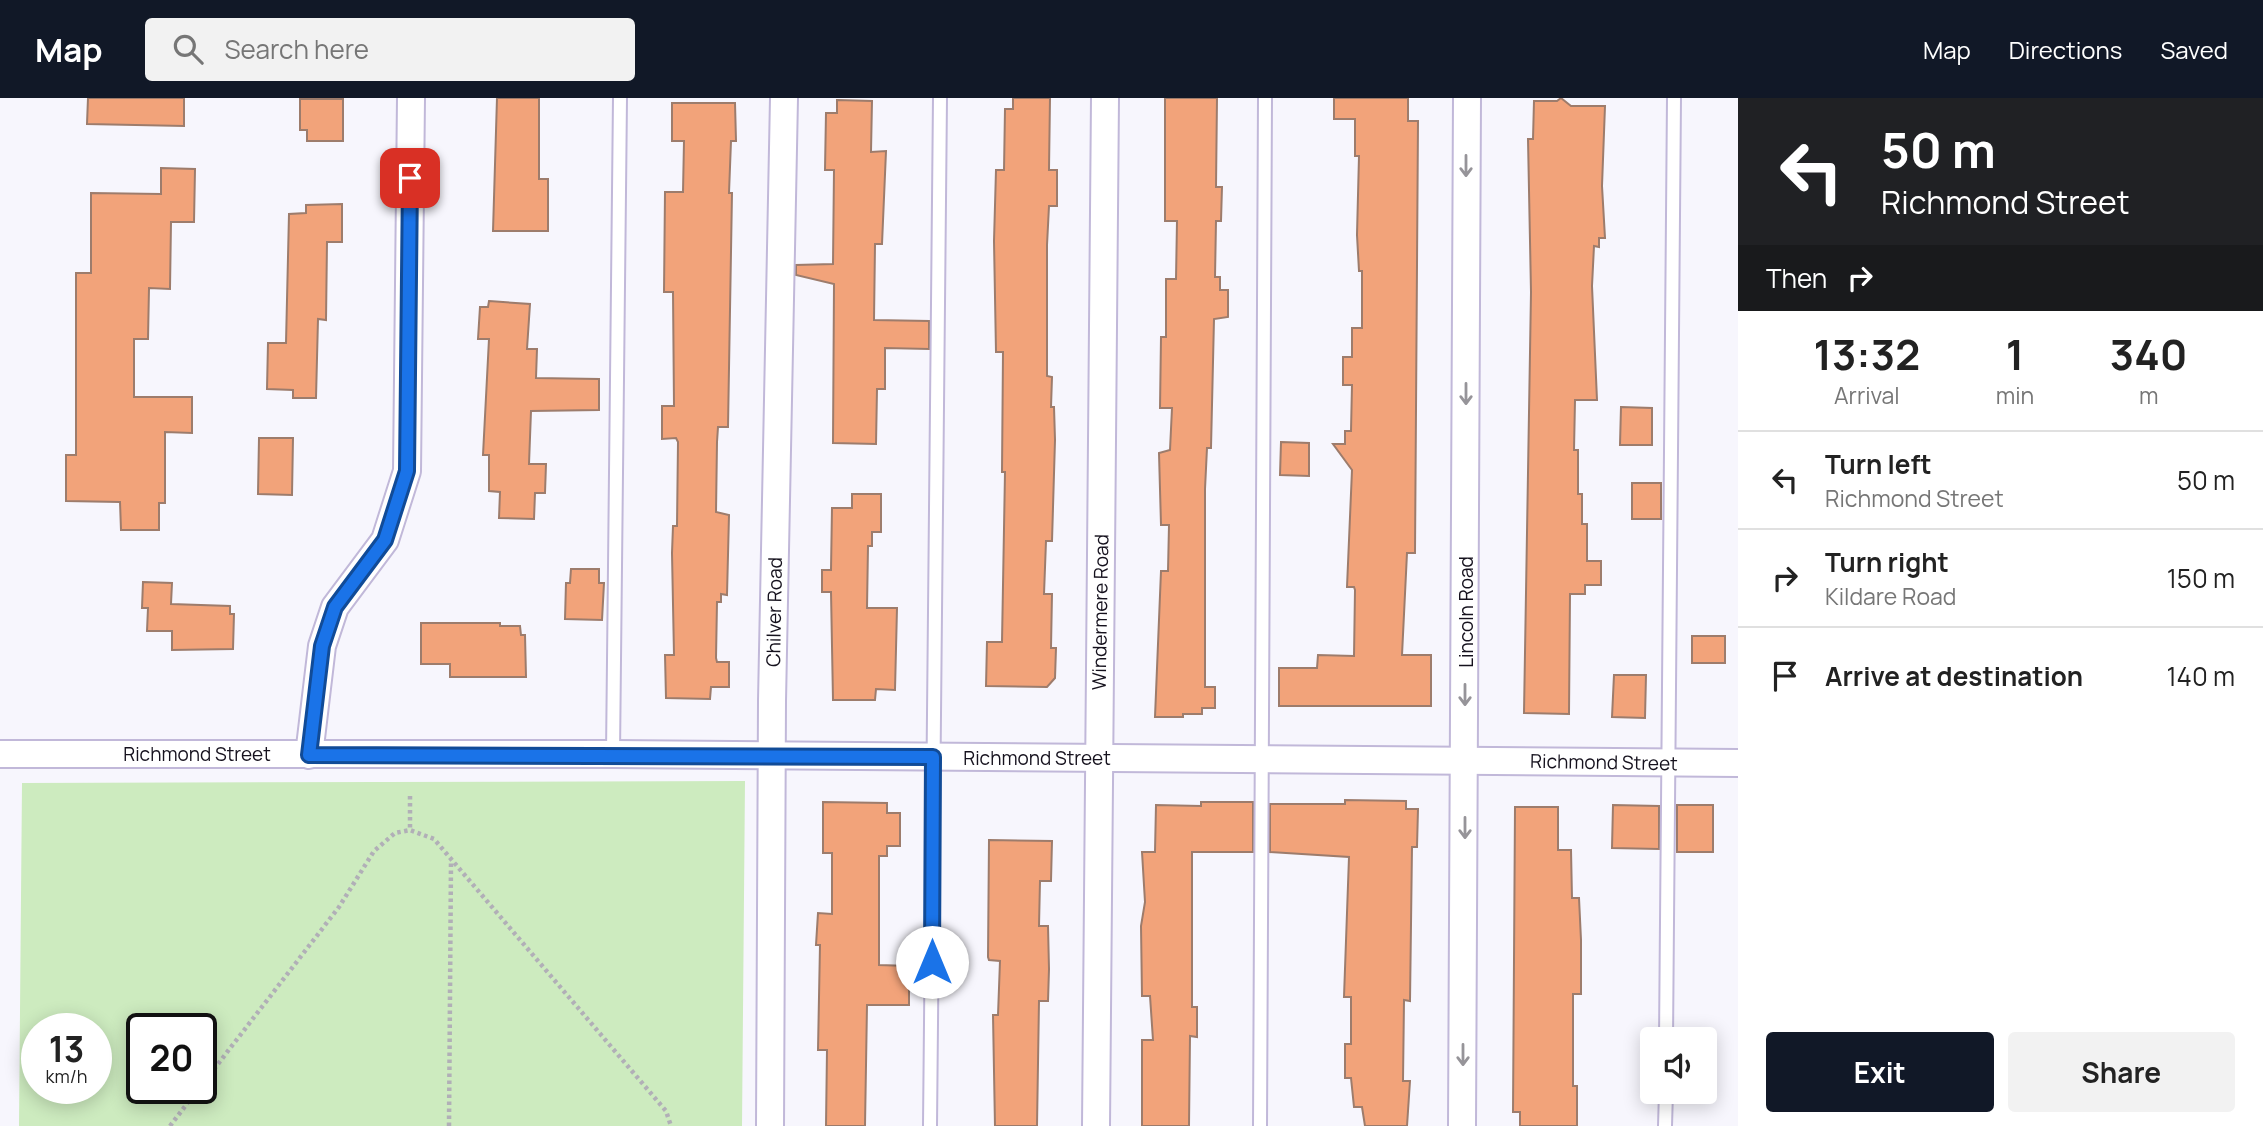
<!DOCTYPE html>
<html lang="en">
<head>
<meta charset="utf-8">
<style>
  :root { --surface:#fff; --page:#f2f2f2; --text:#222; --muted:#767676; --line:#e0e0e0; --accent:#111827 }
  body { margin:0; font-family:Manrope,sans-serif; background:var(--page); color:var(--text); height:100vh; display:flex; flex-direction:column; font-size:26px; white-space:nowrap }
  * { box-sizing:border-box; margin:0 }
  p { font-size:23px; color:var(--muted) }
  .icon { flex:none; width:38px; height:38px; fill:none; stroke:currentColor; stroke-width:2; stroke-linecap:round; stroke-linejoin:round }
  .map { position:relative; flex:1; overflow:hidden }
  .drawer { display:flex; flex-direction:column; background:var(--surface); width:525px }
  .drawer>* { flex:none }
  .guide { background:#202124; color:#fff; overflow:hidden }
  .tools { position:absolute; left:1640px; top:929px; display:grid; gap:14px }
  .tools a { display:grid; place-items:center; width:77px; height:77px; border-radius:7px; background:var(--surface); box-shadow:0 4px 18px #0003; font-size:35px }
  .speed { position:absolute; left:21px; top:915px; display:flex; gap:14px; font-size:35px; font-weight:700; text-align:center }
  .speed>* { display:grid; place-content:center; width:91px; height:91px; border-radius:50%; background:var(--surface); box-shadow:0 4px 18px #0003; line-height:1 }
  .speed small { font-size:18px; font-weight:400 }
  .speed .limit { border:4px solid #111; border-radius:10px; background:#fff; color:#111 }
  .pin { position:absolute; display:grid; place-items:center; width:60px; height:60px; color:#fff; margin:-30px; border-radius:14px; box-shadow:0 4px 10px #0006 }
  .me { position:absolute; width:77px; margin:-38px; rotate:0deg; stroke-linejoin:round; filter:drop-shadow(0 0 5px #0008) }
  .turn { display:flex; align-items:center; gap:24px; height:147px; padding:0 28px; font-size:32px }
  .turn .icon { width:91px; height:91px; stroke-width:2.5 }
  .turn b { display:block; font-size:49px; line-height:60px }
  .then { display:flex; align-items:center; height:66px; padding:0 28px; background:#0003; gap:14px; font-size:26px }
  .eta { display:flex; justify-content:space-evenly; align-items:center; height:119px; text-align:center }
  .eta b { font-size:42px; font-weight:700; line-height:49px }
  .button { display:flex; gap:14px; margin-top:auto; padding:14px 28px }
  .button a { flex:1; height:80px; border-radius:7px; background:var(--accent); color:#fff; font-size:28px; font-weight:700; line-height:80px; text-align:center }
  .button a+a { background:var(--page); color:var(--text) }
  ul { padding:0; list-style:none }
  li { display:flex; align-items:center; gap:21px; height:98px; padding:0 28px; border-top:2px solid var(--line) }
  li div { flex:1 }
  li b { display:block; font-size:26px }
  li em { font-style:normal }
  header { display:flex; align-items:center; gap:42px; box-sizing:border-box; height:98px; padding:0 35px; background:var(--accent); color:#fff }
  header strong { font-size:33px }
  nav { display:flex; gap:38px; margin-inline-start:auto; font-size:24px }
  .search { width:490px; height:63px; background:var(--page); display:flex; align-items:center; gap:18px; box-sizing:border-box; padding:0 24px; border-radius:7px; color:var(--muted); font-size:26px }
  main { display:flex; flex:1; min-height:0 }
  .map>svg:first-child { display:block }
  .green { fill:#cdebbf; fill-rule:evenodd }
  .building { fill:#f2a37a; stroke:#9d7c6c; stroke-width:2 }
  .lines { fill:none; stroke-linecap:round; stroke-linejoin:round }
  .lane-casing { stroke:#c1b8d9; stroke-width:16 }
  .street-casing { stroke:#c1b8d9; stroke-width:30 }
  .path { stroke:#b1afb7; stroke-width:4.5; stroke-dasharray:3.5 3.5; stroke-linecap:butt }
  .lane { stroke:#fff; stroke-width:12 }
  .street { stroke:#fff; stroke-width:26 }
  .oneway { stroke:#969499 }
  .route-casing { stroke:#114b97; stroke-width:18 }
  .route { stroke:#1a73e8; stroke-width:12 }
  .labels { text-anchor:middle; stroke-width:5; stroke-linejoin:round; paint-order:stroke }
  .street-label { font-size:19px; fill:#15111d; stroke:#fff }
</style>
</head>
<body>
<header>
<strong>Map</strong>
<div class="search"><svg class="icon" aria-label="search" viewBox="0 0 24 24"><circle cx="10" cy="10" r="6"/><path d="M15 15l6 6"/></svg>Search here</div>
<nav><a>Map</a><a>Directions</a><a>Saved</a></nav>
</header>
<main>
<div class="map">
<svg width="1738" height="1028" viewBox="0 0 1738 1028">
  <rect width="100%" height="100%" fill="#f7f6fd"/>
  <path class="green" d="M 745,683 L 742,1028 L 19,1028 L 22,685 ZM 37,931 L 96,931 L 96,990 L 37,990 ZM 142,931 L 201,931 L 201,990 L 142,990 Z"/>
  <g class="building">
    <polygon points="88,0 184,0 184,28 87,26"/>
    <polygon points="497,0 539,0 539,81 548,81 548,133 493,133"/>
    <polygon points="1013,0 1050,0 1049,72 1057,72 1057,108 1049,108 1047,147 1047,278 1052,279 1051,309 1054,309 1055,342 1052,443 1046,443 1044,496 1052,496 1051,550 1056,550 1055,580 1047,589 986,588 987,544 1002,544 1005,374 1002,374 1003,254 996,254 994,143 996,72 1004,72 1005,11 1013,11"/>
    <polygon points="1165,0 1217,0 1216,89 1222,89 1221,123 1216,123 1215,179 1220,179 1220,192 1228,192 1228,219 1214,221 1211,350 1207,350 1205,391 1205,589 1215,589 1215,610 1202,610 1202,616 1183,616 1183,619 1155,619 1161,473 1168,473 1169,427 1161,427 1159,355 1170,352 1172,310 1160,310 1161,239 1166,239 1166,181 1176,181 1177,123 1165,123"/>
    <polygon points="1334,0 1408,0 1408,23 1418,23 1415,455 1407,455 1402,557 1431,557 1431,608 1279,608 1279,570 1317,570 1318,557 1354,558 1355,492 1354,489 1347,489 1352,372 1333,346 1345,346 1345,333 1351,333 1352,287 1343,287 1343,259 1352,259 1352,230 1362,230 1362,173 1359,173 1357,137 1359,58 1355,58 1355,21 1334,21"/>
    <polygon points="1561,0 1571,8 1605,8 1602,88 1605,140 1599,140 1599,149 1594,148 1592,188 1597,302 1575,302 1574,352 1578,352 1578,396 1582,396 1582,426 1587,426 1587,463 1601,463 1601,487 1585,487 1585,496 1570,496 1569,616 1524,615 1531,194 1528,41 1533,41 1534,3 1557,3"/>
    <polygon points="300,1 343,1 343,43 307,43 307,32 300,32"/>
    <polygon points="837,2 872,3 871,54 886,53 882,146 875,146 874,222 929,223 929,251 885,250 885,291 877,291 876,346 833,345 834,186 796,177 796,167 833,166 834,72 825,72 826,15 837,15"/>
    <polygon points="672,5 735,5 736,43 731,43 729,95 732,95 728,329 718,329 717,344 716,414 729,417 727,497 721,496 721,504 717,504 716,560 717,564 729,564 729,589 711,589 710,601 666,600 665,557 674,557 672,455 673,428 677,428 678,344 676,340 662,341 662,308 674,308 673,194 664,194 665,94 683,94 684,43 672,43"/>
    <polygon points="161,70 195,71 194,124 171,124 170,191 149,190 148,241 134,241 134,299 192,299 192,335 165,334 165,405 159,405 159,432 121,432 120,404 66,403 66,357 76,357 76,175 91,175 91,95 161,96"/>
    <polygon points="342,106 342,144 327,144 326,222 318,221 316,300 293,300 293,292 267,291 268,245 286,245 289,116 306,115 306,107"/>
    <polygon points="489,203 530,206 527,251 537,251 536,280 599,281 599,312 531,313 529,366 546,366 545,395 535,395 534,421 499,420 500,394 489,393 489,357 483,357 489,241 478,241 480,209 488,209"/>
    <polygon points="1621,309 1652,310 1652,347 1620,347"/>
    <polygon points="259,340 293,340 292,397 258,396"/>
    <polygon points="1281,344 1309,345 1309,378 1280,377"/>
    <rect x="1632" y="385" width="29" height="36"/>
    <polygon points="852,396 881,396 881,434 872,434 872,448 868,448 867,510 897,510 895,592 876,591 875,602 833,602 831,494 822,494 822,472 831,472 832,410 852,410"/>
    <polygon points="571,471 599,471 599,485 604,485 602,522 565,521 566,485 570,485"/>
    <polygon points="143,484 172,485 171,506 230,508 230,516 234,516 233,551 172,552 172,533 147,533 148,510 142,510"/>
    <polygon points="421,525 500,525 500,528 520,528 521,537 525,537 526,579 450,579 450,566 421,566"/>
    <rect x="1692" y="538" width="33" height="27"/>
    <polygon points="1614,577 1646,577 1645,620 1612,619"/>
    <polygon points="1345,702 1406,703 1406,711 1418,711 1417,749 1412,749 1410,903 1404,902 1403,983 1410,983 1407,1028 1365,1028 1362,1009 1354,1009 1351,980 1345,980 1345,946 1351,946 1351,899 1344,899 1349,759 1270,754 1270,706 1345,706"/>
    <polygon points="823,704 887,705 887,715 900,715 900,748 887,748 887,758 879,758 879,867 909,868 909,907 867,907 865,1028 826,1028 827,952 818,952 820,847 816,847 818,815 832,816 832,755 823,755"/>
    <polygon points="1201,704 1253,704 1253,754 1192,754 1192,909 1197,909 1197,939 1190,938 1189,1028 1142,1028 1142,942 1153,942 1150,898 1142,898 1141,828 1145,804 1142,754 1155,754 1156,707 1201,708"/>
    <polygon points="1613,707 1659,708 1659,751 1612,750"/>
    <rect x="1677" y="707" width="36" height="47"/>
    <polygon points="1515,709 1558,709 1558,752 1571,752 1572,800 1579,800 1581,842 1581,896 1573,896 1573,988 1577,988 1577,1028 1520,1028 1520,1014 1513,1014"/>
    <polygon points="989,742 1052,743 1051,783 1040,783 1039,828 1048,828 1049,871 1048,903 1039,903 1037,1028 995,1028 993,917 998,917 1000,863 989,862 988,859"/>
  </g>
  <g class="lines">
    <g class="lane-casing">
      <g id="lane">
        <polyline points="613,656 620,0"/>
        <polyline points="1666,942 1674,0"/>
        <polyline points="930,1028 940,0"/>
        <polyline points="1260,1028 1265,0"/>
        <polyline points="1665,1028 1666,994"/>
      </g>
    </g>
    <g class="street-casing">
      <g id="street">
        <polyline points="0,656 613,656 1738,665"/>
        <polyline points="309,657 322,548 335,509 385,442 407,373 411,0"/>
        <polyline points="770,1028 772,603 784,0"/>
        <polyline points="1096,1028 1105,0"/>
        <polyline points="1462,1028 1467,0"/>
      </g>
    </g>
    <g class="path">
      <polyline points="410,698 410,732"/>
      <polyline points="201,988 339,809 374,753 395,735 410,732 434,741 666,1013 671,1028"/>
      <polyline points="170,1028 199,990"/>
      <polyline points="449,1028 451,764"/>
    </g>
    <use href="#lane" class="lane"/>
    <use href="#street" class="street"/>
  </g>
  <defs><path id="oneway-shaft" d="M-6 0H5M1.5-3L5.5 0L1.5 3" fill="none" stroke-width="1.6" stroke-linecap="round" stroke-linejoin="round" transform="scale(1.75)"/></defs>
  <g class="oneway">
    <use href="#oneway-shaft" transform="translate(1466 68) rotate(90)"/>
    <use href="#oneway-shaft" transform="translate(1466 296) rotate(90)"/>
    <use href="#oneway-shaft" transform="translate(1465 597) rotate(90)"/>
    <use href="#oneway-shaft" transform="translate(1465 730) rotate(90)"/>
    <use href="#oneway-shaft" transform="translate(1463 957) rotate(90)"/>
  </g>
  <g class="lines">
    <g class="route-casing">
      <polyline id="route" points="410,80 407,373 385,442 335,509 322,548 309,657 933,659 932,864"/>
    </g>
    <use href="#route" class="route"/>
  </g>
  <g class="labels">
    <g class="street-label">
      <text transform="translate(774 514) rotate(-89)" y="7">Chilver Road</text>
      <text transform="translate(1100 514) rotate(-89)" y="7">Windermere Road</text>
      <text transform="translate(1466 514) rotate(-90)" y="7">Lincoln Road</text>
      <text x="197" y="663">Richmond Street</text>
      <text x="1037" y="667">Richmond Street</text>
      <text transform="translate(1604 664) rotate(1)" y="7">Richmond Street</text>
    </g>
  </g>
</svg>
<div class="tools">
<a><svg class="icon" aria-label="sound" viewBox="0 0 24 24"><path d="M4 9h4l5-4v14l-5-4H4zM17 9q2 3 0 6"/></svg></a>
</div>
<div class="speed"><div>13<small>km/h</small></div><div class="limit">20</div></div>
<div class="pin" style="left:410px;top:80px;background:#d93025"><svg class="icon" aria-label="arrive" viewBox="0 0 24 24"><path d="M6 21V4h12l-3 4 3 4H6"/></svg></div>
<svg class="me" style="left:932px;top:864px" viewBox="-20 -20 40 40"><circle r="19" fill="#fff"/><path d="M0-13L10 11 0 6-10 11z" fill="#1a73e8"/></svg>
</div>
<section class="drawer">
<div class="guide">
<div class="turn"><svg class="icon" aria-label="left" viewBox="0 0 24 24"><path d="M17 20v-9H6M10 6l-5 5 5 5"/></svg><div><b>50 m</b>Richmond Street</div></div>
<div class="then">Then<svg class="icon" aria-label="right" viewBox="0 0 24 24"><path d="M7 20v-9h11M14 6l5 5-5 5"/></svg></div>
</div>
<div class="eta">
<div><b>13:32</b><p>Arrival</p></div>
<div><b>1</b><p>min</p></div>
<div><b>340</b><p>m</p></div>
</div>
<ul>
<li><svg class="icon" aria-label="left" viewBox="0 0 24 24"><path d="M17 20v-9H6M10 6l-5 5 5 5"/></svg><div><b>Turn left</b><p>Richmond Street</p></div><em>50 m</em></li>
<li><svg class="icon" aria-label="right" viewBox="0 0 24 24"><path d="M7 20v-9h11M14 6l5 5-5 5"/></svg><div><b>Turn right</b><p>Kildare Road</p></div><em>150 m</em></li>
<li><svg class="icon" aria-label="arrive" viewBox="0 0 24 24"><path d="M6 21V4h12l-3 4 3 4H6"/></svg><div><b>Arrive at destination</b></div><em>140 m</em></li>
</ul>
<div class="button"><a>Exit</a><a>Share</a></div>
</section>
</main>
</body>
</html>
